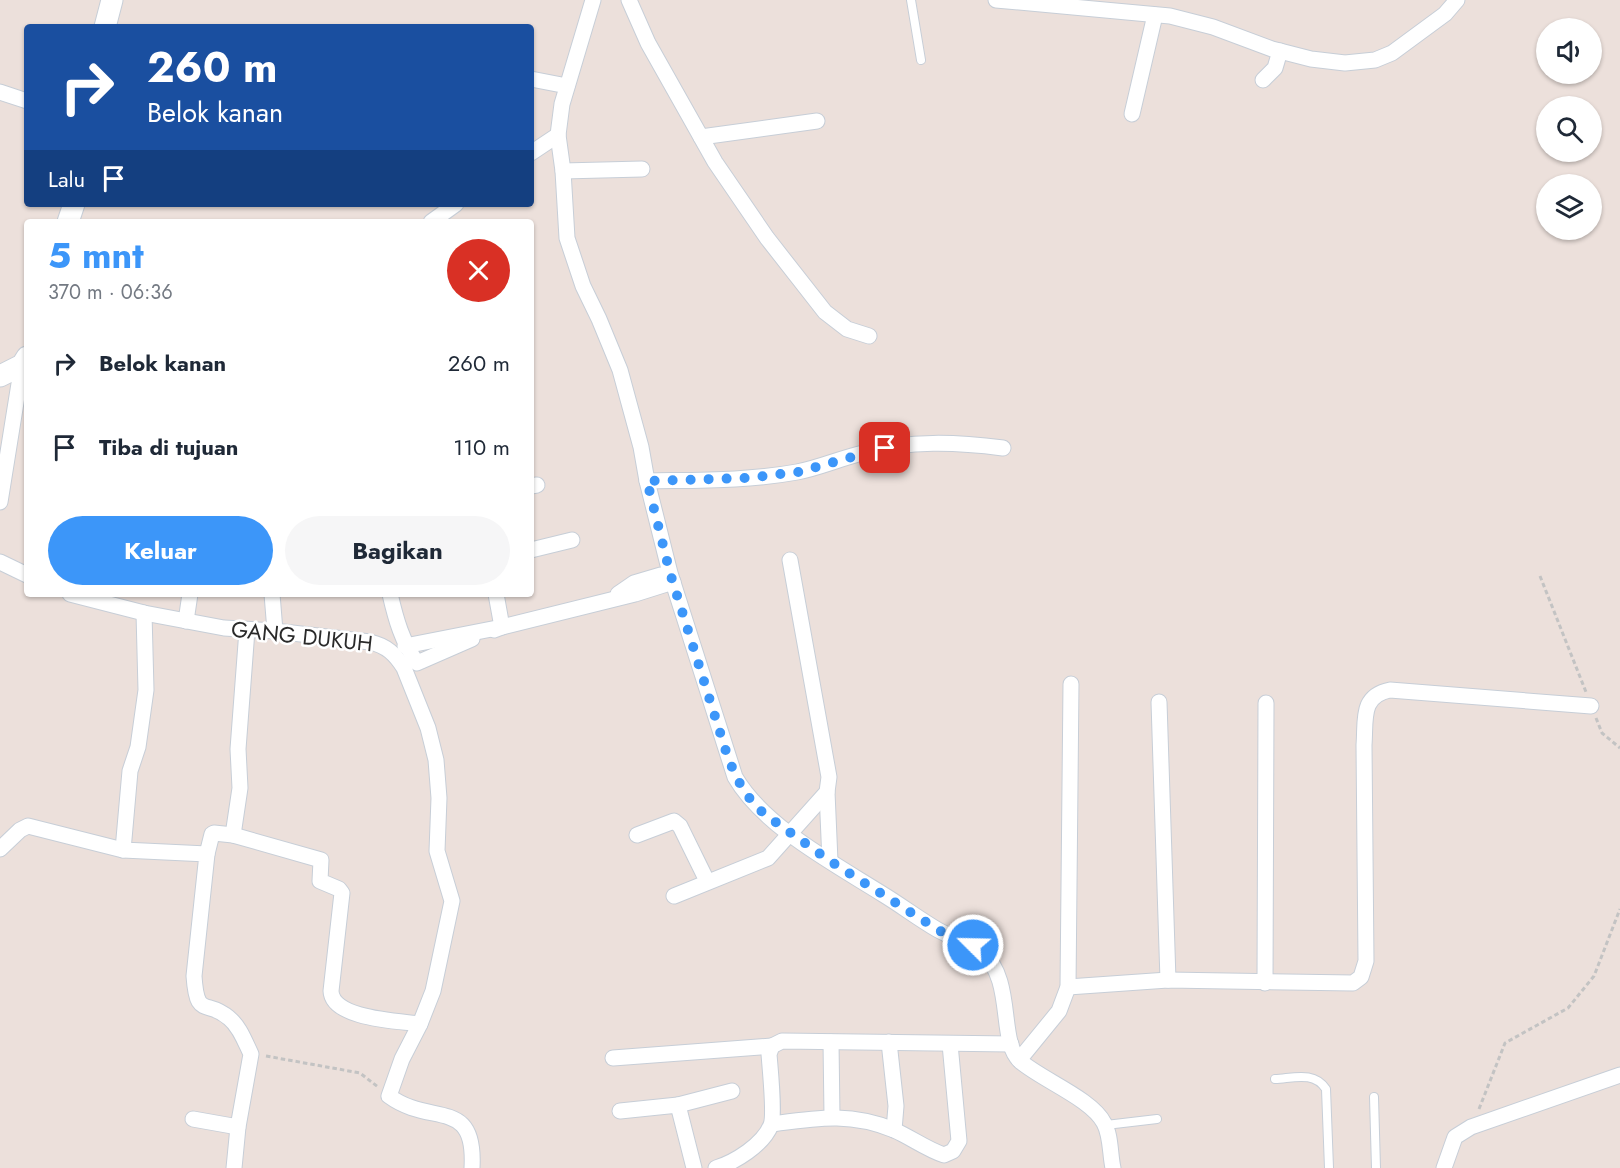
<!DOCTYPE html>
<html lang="id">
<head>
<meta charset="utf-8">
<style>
  :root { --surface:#fff; --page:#f6f6f7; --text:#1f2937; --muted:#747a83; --accent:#3c96f9 }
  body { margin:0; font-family:Jost,sans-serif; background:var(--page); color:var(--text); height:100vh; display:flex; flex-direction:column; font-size:22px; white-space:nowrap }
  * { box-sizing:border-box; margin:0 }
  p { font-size:20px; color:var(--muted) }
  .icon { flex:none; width:33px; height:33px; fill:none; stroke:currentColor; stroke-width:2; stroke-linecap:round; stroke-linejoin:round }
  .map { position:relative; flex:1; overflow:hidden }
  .details { position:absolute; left:24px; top:219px; width:510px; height:378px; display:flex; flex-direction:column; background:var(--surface); border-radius:6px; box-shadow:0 2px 4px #0004 }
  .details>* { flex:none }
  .banner { position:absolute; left:24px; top:24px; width:510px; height:183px; border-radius:6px; box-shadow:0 2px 4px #0004; background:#1a4fa0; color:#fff; overflow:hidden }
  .controls { position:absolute; left:1536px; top:18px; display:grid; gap:12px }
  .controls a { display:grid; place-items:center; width:66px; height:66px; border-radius:50%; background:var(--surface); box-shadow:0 2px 4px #0004; font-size:30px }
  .pin { position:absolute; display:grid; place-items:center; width:51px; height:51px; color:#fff; margin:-26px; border-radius:12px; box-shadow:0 3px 9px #0006 }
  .me { position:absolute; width:66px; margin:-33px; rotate:293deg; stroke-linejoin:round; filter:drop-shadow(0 0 4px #0008) }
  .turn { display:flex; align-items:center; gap:21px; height:126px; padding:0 24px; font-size:27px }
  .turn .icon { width:78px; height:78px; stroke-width:2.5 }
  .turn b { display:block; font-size:42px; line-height:51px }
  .then { display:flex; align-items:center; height:57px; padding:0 24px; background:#0003; gap:12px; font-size:22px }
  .round { display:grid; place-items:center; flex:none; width:63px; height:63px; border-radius:32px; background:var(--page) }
  .overview { display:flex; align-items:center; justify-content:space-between; height:102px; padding:0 24px }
  h1 { font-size:36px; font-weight:700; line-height:45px; color:var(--accent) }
  .primary-button { display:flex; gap:12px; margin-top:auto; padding:12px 24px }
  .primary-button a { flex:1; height:69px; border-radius:36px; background:var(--accent); color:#fff; font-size:24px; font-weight:700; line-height:69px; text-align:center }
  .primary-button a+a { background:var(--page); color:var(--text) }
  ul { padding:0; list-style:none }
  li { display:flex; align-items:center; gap:18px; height:84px; padding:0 24px }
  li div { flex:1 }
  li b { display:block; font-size:22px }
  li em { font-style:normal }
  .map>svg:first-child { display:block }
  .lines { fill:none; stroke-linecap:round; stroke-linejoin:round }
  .service-casing { stroke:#c7ced7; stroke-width:10 }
  .minor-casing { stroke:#c7ced7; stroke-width:17 }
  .secondary-casing { stroke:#c7ced7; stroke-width:23 }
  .path { stroke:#c3c3c3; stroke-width:3; stroke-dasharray:4.5 3; stroke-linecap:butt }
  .service { stroke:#fff; stroke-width:8 }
  .minor { stroke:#fff; stroke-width:15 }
  .secondary { stroke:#fff; stroke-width:21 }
  .route { stroke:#3c96f9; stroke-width:10; stroke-dasharray:0 18 }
  .labels { text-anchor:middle; stroke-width:5; stroke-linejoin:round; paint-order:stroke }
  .street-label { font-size:22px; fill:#2a2a2a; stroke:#fff }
</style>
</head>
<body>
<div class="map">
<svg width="1620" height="1168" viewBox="0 0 1620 1168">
  <rect width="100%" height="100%" fill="#ece0db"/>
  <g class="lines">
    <g class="service-casing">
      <g id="service">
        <polyline points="911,0 921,60"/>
        <path d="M 1275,1079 C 1294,1078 1314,1071 1326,1089 L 1329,1168"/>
        <polyline points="1374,1097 1376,1168"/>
        <polyline points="1106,1125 1157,1119"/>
      </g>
    </g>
    <g class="minor-casing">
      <g id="minor">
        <polyline points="629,0 648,43 715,162 767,238 825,312 847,329 869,336"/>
        <polyline points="996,0 1170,16 1213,27 1272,49 1311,59 1345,63 1375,60 1392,53 1445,14 1457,0"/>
        <polyline points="531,79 567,86"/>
        <polyline points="1263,80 1275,68 1280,51"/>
        <polyline points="0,92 27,101"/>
        <polyline points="1132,114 1155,15"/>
        <path d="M 558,135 L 563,171 L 567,238 L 583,286 L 599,319 L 620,370 L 641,447 L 647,481 L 670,573 L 735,777 C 764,827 835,864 884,895 C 902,906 919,919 938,930 C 952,938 969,941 982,952 C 1015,980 998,1041 1020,1061 C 1042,1080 1092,1099 1104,1123 C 1111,1135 1110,1155 1113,1168"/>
        <polyline points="701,137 817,121"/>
        <polyline points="531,153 558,135 562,104 593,0"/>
        <polyline points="563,171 642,169"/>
        <polyline points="431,222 456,204"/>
        <path d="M 647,481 C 697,480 748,481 797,472 C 819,468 841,458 863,453 C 910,440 956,442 1003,448"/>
        <polyline points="531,486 537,485"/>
        <polyline points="0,502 22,365"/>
        <polyline points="531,550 572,540"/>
        <polyline points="0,562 27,575"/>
        <path d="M 70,594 L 144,613 L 224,628 L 275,631 L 370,642 C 387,646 395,654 404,668 L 428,728 L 436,760 L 439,798 L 437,851 L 452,901 L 433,991 L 420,1024 L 402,1059 L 389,1096 C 431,1127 476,1096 472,1168"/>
        <polyline points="272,594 275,631"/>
        <path d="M 390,594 C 396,620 402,641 417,663 L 472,639"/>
        <polyline points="618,594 634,583 661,575"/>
        <path d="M 144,613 L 146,690 L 138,747 L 130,771 L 123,850 L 207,854 L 194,976 C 197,1020 206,998 229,1018 C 240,1027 245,1042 251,1054 L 238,1127 L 234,1168"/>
        <polyline points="186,621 190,594"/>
        <polyline points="494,630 502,627 496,594"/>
        <polyline points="405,646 502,627 635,594 673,582"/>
        <polyline points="1159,702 1168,980"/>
        <polyline points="827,792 830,861"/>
        <polyline points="233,835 240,788 238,749 247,630"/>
        <polyline points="637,835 674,821 680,826 707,881"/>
        <polyline points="0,849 20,830 28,826 123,850"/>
        <path d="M 207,854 L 212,834 L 214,833 L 233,835 L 321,860 L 320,881 L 339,889 L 342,893 L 331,991 C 332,1019 399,1021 420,1024"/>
        <polyline points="674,896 768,858 827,792 829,777 790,560"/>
        <polyline points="1265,983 1266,703"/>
        <path d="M 1068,987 L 1168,980 L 1353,983 L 1361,977 L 1366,961 L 1364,745 C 1366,720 1360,696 1390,690 L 1591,706"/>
        <polyline points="831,1042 832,1116"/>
        <polyline points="889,1042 896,1106 894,1130"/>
        <polyline points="613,1058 772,1046"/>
        <polyline points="1019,1060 1059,1011 1068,987 1071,684"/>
        <polyline points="678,1105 732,1091"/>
        <polyline points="620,1111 678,1105 694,1168"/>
        <polyline points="193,1119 238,1127"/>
        <path d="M 772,1124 C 817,1118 850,1112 894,1130 C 912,1138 926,1149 944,1155 L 953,1151 L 959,1141 L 950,1044"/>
        <path d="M 716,1168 C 735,1162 763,1145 771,1125 C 775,1115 770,1068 769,1054 L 772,1046 L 782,1041 L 1011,1044"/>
        <polyline points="1444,1168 1455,1137 1471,1127 1620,1075"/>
      </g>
    </g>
    <g class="secondary-casing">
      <g id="secondary">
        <polyline points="105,27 112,0"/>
        <polyline points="68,222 74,204"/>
        <polyline points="0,376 22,365 27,357"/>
      </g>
    </g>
    <g class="path">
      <polyline points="1540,576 1586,692"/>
      <polyline points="1596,718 1602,733 1620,748"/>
      <polyline points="266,1056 360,1073 378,1087"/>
      <polyline points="1479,1109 1505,1043 1568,1008 1594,976 1620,909"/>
    </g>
    <use href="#service" class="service"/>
    <use href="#minor" class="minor"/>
    <use href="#secondary" class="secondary"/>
  </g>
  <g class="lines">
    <polyline class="route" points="885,448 798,472 747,478 647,481 670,573 729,761 744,792 763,813 830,861 940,931 973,945"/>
  </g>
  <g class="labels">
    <g class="street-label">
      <text transform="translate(302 636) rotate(6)" y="8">GANG DUKUH</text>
    </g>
  </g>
</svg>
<div class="controls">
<a><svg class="icon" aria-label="sound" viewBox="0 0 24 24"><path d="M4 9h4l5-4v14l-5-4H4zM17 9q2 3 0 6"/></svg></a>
<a><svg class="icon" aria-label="search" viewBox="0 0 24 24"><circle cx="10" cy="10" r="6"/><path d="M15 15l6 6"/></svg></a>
<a><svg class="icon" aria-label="layers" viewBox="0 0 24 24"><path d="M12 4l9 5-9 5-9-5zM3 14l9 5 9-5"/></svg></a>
</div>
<div class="pin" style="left:885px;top:448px;background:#d93025"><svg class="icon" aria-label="arrive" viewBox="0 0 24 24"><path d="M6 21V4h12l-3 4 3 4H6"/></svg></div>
<svg class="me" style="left:973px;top:945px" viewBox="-20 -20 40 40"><circle r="17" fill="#3c96f9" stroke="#fff" stroke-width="3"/><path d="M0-11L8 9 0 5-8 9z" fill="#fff"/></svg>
<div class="banner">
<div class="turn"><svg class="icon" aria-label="right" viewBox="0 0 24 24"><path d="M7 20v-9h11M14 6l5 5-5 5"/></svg><div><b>260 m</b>Belok kanan</div></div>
<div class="then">Lalu<svg class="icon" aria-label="arrive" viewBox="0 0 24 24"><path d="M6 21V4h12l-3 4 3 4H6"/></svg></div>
</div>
<section class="details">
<div class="overview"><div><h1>5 mnt</h1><p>370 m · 06:36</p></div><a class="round" style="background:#d93025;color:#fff"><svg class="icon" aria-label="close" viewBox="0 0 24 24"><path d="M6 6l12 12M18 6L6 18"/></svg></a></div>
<ul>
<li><svg class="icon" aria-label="right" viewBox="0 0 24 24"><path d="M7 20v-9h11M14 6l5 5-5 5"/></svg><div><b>Belok kanan</b></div><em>260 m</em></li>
<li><svg class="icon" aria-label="arrive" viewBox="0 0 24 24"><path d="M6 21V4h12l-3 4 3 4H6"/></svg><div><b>Tiba di tujuan</b></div><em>110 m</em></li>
</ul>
<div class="primary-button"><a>Keluar</a><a>Bagikan</a></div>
</section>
</div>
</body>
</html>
